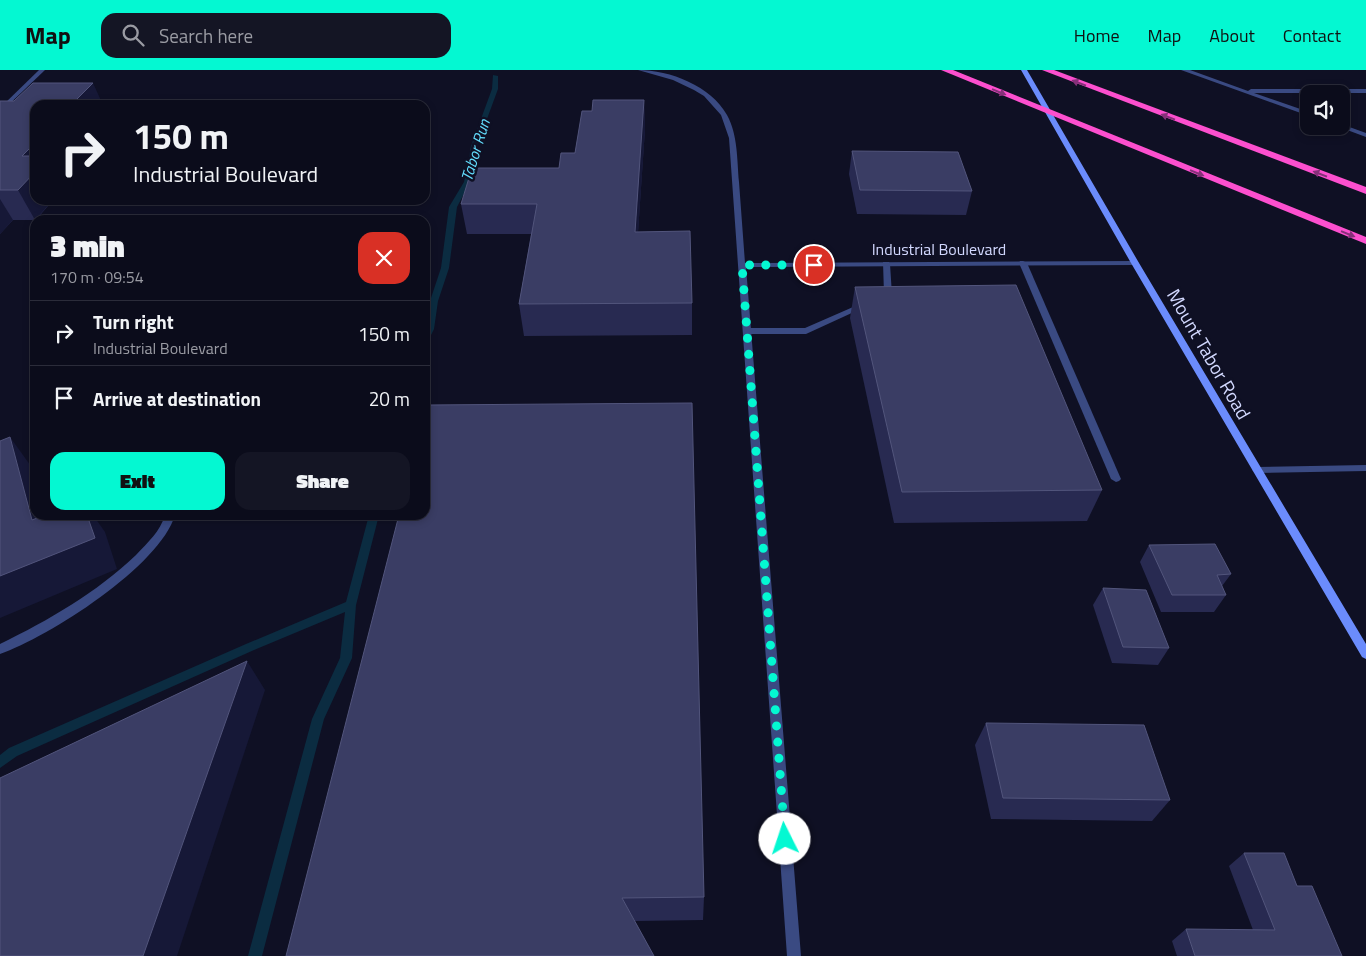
<!DOCTYPE html>
<html lang="en">
<head>
<meta charset="utf-8">
<style>
  :root { --surface:#0b0c1b; --page:#141524; --text:#f1f3f6; --muted:#9a9ba3; --line:#2b2c3a; --accent:#04f8d2 }
  body { margin:0; font-family:"Titillium Web",sans-serif; background:var(--page); color:var(--text); height:100vh; display:flex; flex-direction:column; font-size:19px; white-space:nowrap }
  * { box-sizing:border-box; margin:0 }
  p { font-size:16px; color:var(--muted) }
  .icon { flex:none; width:28px; height:28px; fill:none; stroke:currentColor; stroke-width:2; stroke-linecap:round; stroke-linejoin:round }
  .map { position:relative; flex:1; overflow:hidden }
  .details { position:absolute; left:30px; top:145px; width:400px; height:305px; display:flex; flex-direction:column; background:var(--surface); border-radius:15px; box-shadow:0 2px 8px #0003,0 0 0 1px var(--line) }
  .details>* { flex:none }
  .top-card { position:absolute; left:30px; top:30px; width:400px; height:105px; border-radius:15px; box-shadow:0 2px 8px #0003,0 0 0 1px var(--line); background:#0b0c1b; color:var(--text); overflow:hidden }
  .fabs { position:absolute; left:1300px; top:15px; display:grid; gap:10px }
  .fabs a { display:grid; place-items:center; width:50px; height:50px; border-radius:10px; background:var(--surface); box-shadow:0 2px 8px #0003,0 0 0 1px var(--line); font-size:25px }
  .pin { position:absolute; display:grid; place-items:center; width:42px; height:42px; color:#fff; margin:-21px; border:2px solid #fff; border-radius:50%; box-shadow:0 1px 5px #0007 }
  .me { position:absolute; width:55px; margin:-28px; rotate:356deg; stroke-linejoin:round; filter:drop-shadow(0 0 4px #0008) }
  .turn { display:flex; align-items:center; gap:18px; height:105px; padding:0 20px; font-size:22px }
  .turn .icon { width:65px; height:65px; stroke-width:2.5 }
  .turn b { display:block; font-size:35px; line-height:42px }
  .round { display:grid; place-items:center; flex:none; width:52px; height:52px; border-radius:15px; background:var(--page) }
  .head { display:flex; align-items:center; justify-content:space-between; height:85px; padding:0 20px }
  h1 { font-size:30px; font-weight:800; line-height:38px }
  .primary-button { display:flex; gap:10px; margin-top:auto; padding:10px 20px }
  .primary-button a { flex:1; height:58px; border-radius:15px; background:var(--accent); color:#111; font-size:20px; font-weight:800; line-height:58px; text-align:center }
  .primary-button a+a { background:var(--page); color:var(--text) }
  ul { padding:0; list-style:none }
  li { display:flex; align-items:center; gap:15px; height:65px; padding:0 20px; border-top:1px solid var(--line) }
  li div { flex:1 }
  li b { display:block; font-size:19px }
  li em { font-style:normal }
  header { display:flex; align-items:center; gap:30px; box-sizing:border-box; height:70px; padding:0 25px; background:var(--accent); color:#111 }
  header strong { font-size:24px }
  nav { display:flex; gap:28px; margin-inline-start:auto; font-size:18px }
  .search { width:350px; height:45px; background:var(--page); display:flex; align-items:center; gap:12px; box-sizing:border-box; padding:0 18px; border-radius:15px; color:var(--muted); font-size:19px }
  .map>svg:first-child { display:block }
  .lines { fill:none; stroke-linecap:round; stroke-linejoin:round }
  .stream { fill:#0b2c41; fill-rule:evenodd }
  .lane { fill:#3a4a82; fill-rule:evenodd }
  .street { fill:#3a4a82; fill-rule:evenodd }
  .secondary { fill:#6b8cfc; fill-rule:evenodd }
  .highway { fill:#fc4fce; fill-rule:evenodd }
  .wall { fill:#282a51 }
  .shaded-wall { fill:#161837 }
  .building { fill:#3a3d64; stroke:#52557c }
  .oneway { fill:#863079 }
  .route { stroke:#04f8d2; stroke-width:9; stroke-dasharray:0 16.2 }
  .labels { text-anchor:middle; stroke-width:5; stroke-linejoin:round; paint-order:stroke }
  .far-water-label { font-size:16px; font-style:italic; fill:#62dcfc; stroke:#0f1024 }
  .far-street-label { font-size:16px; fill:#d2d8fe; stroke:#0f1024 }
  .street-label { font-size:19px; fill:#d2d8fe; stroke:#0f1024 }
</style>
</head>
<body>
<header>
<strong>Map</strong>
<div class="search"><svg class="icon" aria-label="search" viewBox="0 0 24 24"><circle cx="10" cy="10" r="6"/><path d="M15 15l6 6"/></svg>Search here</div>
<nav><a>Home</a><a>Map</a><a>About</a><a>Contact</a></nav>
</header>
<div class="map">
<svg width="1366" height="886" viewBox="0 0 1366 886">
  <rect width="100%" height="100%" fill="#0f1024"/>
  <g class="lines">
    <g class="stream">
      <polygon points="493,5 498,6 498,19 477,76 470,112 457,137 449,198 438,231 434,259 428,271 425,272 425,261 430,231 441,198 449,137 464,112 471,76 492,19"/>
      <polygon points="369,445 379,445 356,535 352,588 324,649 262,886 248,886 312,649 340,588 345,542 254,580 17,686 0,698 0,685 9,678 246,574 346,532"/>
    </g>
    <g class="lane">
      <polygon points="39,0 45,0 0,43 0,38"/>
      <polygon points="1020,191 1023,191 1027,193 1121,409 1119,411 1116,412 1111,409 1019,193"/>
      <polygon points="883,192 889,192 890,194 892,225 885,229 881,227 884,224"/>
      <polygon points="860,234 866,234 867,236 806,264 747,264 743,261 747,258 805,258"/>
      <path d="M 165,445 L 175,445 C 160,496 49,567 0,584 L 0,574 C 49,550 96,523 136,485 C 148,472 160,462 165,445 Z"/>
    </g>
    <g class="street">
      <path d="M 638,0 C 670,0 711,16 727,45 C 738,65 737,90 739,112 C 741,139 743,166 745,193 L 1135,191 L 1139,193 L 1135,195 L 746,197 L 801,886 L 787,886 L 729,68 L 721,45 L 704,26 L 694,20 L 673,10 Z"/>
      <polygon points="1181,0 1190,0 1248,21 1251,19 1366,19 1366,23 1254,23 1309,42 1309,46"/>
      <polygon points="1341,54 1366,63 1366,67 1339,57 1338,56 1341,56"/>
      <polygon points="1366,395 1366,401 1257,403 1252,400 1257,397"/>
    </g>
    <polygon class="secondary" points="1021,0 1027,0 1139,193 1366,574 1366,589 1362,587 1131,193"/>
    <g class="highway">
      <polygon points="941,0 953,0 1366,167 1366,174"/>
      <polygon points="1042,0 1054,0 1366,117 1366,124"/>
    </g>
  </g>
  <g class="wall">
    <polygon points="644,30 645,59 638,162 692,233 692,265 524,266 519,234 531,164 467,164 461,134 559,98 575,83"/>
    <polygon points="0,31 35,35 35,130 53,130 36,150 13,150 0,164"/>
    <polygon points="852,81 972,121 966,145 857,144 849,104"/>
    <polygon points="855,217 1102,420 1087,451 894,453 850,248"/>
    <polygon points="399,445 704,827 703,850 635,851"/>
    <polygon points="1149,475 1231,504 1222,516 1226,525 1214,542 1161,542 1140,492"/>
    <polygon points="1103,518 1169,578 1158,595 1112,593 1093,535"/>
    <polygon points="986,653 1170,730 1152,751 991,749 975,675"/>
    <polygon points="1244,783 1297,816 1342,886 1177,886 1172,871 1186,859 1253,860 1229,796"/>
  </g>
  <g class="shaded-wall">
    <polygon points="93,13 103,35 71,35"/>
    <polygon points="644,30 645,59 636,193 635,162"/>
    <polygon points="35,73 35,130 53,130 35,150 18,120 22,86"/>
    <polygon points="0,129 13,150 0,164"/>
    <polygon points="10,367 33,399 35,405 35,445 46,445 32,450"/>
    <polygon points="87,445 93,445 105,462 117,499 0,548 0,506"/>
    <polygon points="247,591 265,620 177,886 143,886"/>
  </g>
  <g class="building">
    <polygon points="33,13 93,13 71,35 35,35 35,73 22,86 35,86 35,102 18,120 0,120 0,31 14,31"/>
    <polygon points="593,30 644,30 635,162 690,161 692,233 519,234 537,134 461,134 472,98 559,98 561,83 575,83 582,41 592,41"/>
    <polygon points="852,81 958,82 972,121 860,120"/>
    <polygon points="1016,215 1102,420 902,422 855,217"/>
    <polygon points="692,333 704,827 622,828 654,886 286,886 399,445 425,445 425,345 428,335"/>
    <polygon points="10,367 32,450 45,445 87,445 95,468 0,506 0,371"/>
    <polygon points="1215,474 1231,504 1217,505 1226,525 1172,525 1149,475"/>
    <polygon points="1103,518 1146,520 1169,578 1123,577"/>
    <polygon points="247,591 143,886 0,886 0,708"/>
    <polygon points="986,653 1144,655 1170,730 1003,728"/>
    <polygon points="1244,783 1284,783 1297,816 1312,816 1342,886 1195,886 1186,859 1275,860"/>
  </g>
  <defs><path id="oneway-solid" d="M-6-.8H1V-3.2L6.5 0L1 3.2V.8H-6Z" transform="scale(1.25)"/></defs>
  <g class="oneway">
    <use href="#oneway-solid" transform="translate(1079 13) rotate(-159)"/>
    <use href="#oneway-solid" transform="translate(999 22) rotate(22)"/>
    <use href="#oneway-solid" transform="translate(1168 47) rotate(-159)"/>
    <use href="#oneway-solid" transform="translate(1197 103) rotate(22)"/>
    <use href="#oneway-solid" transform="translate(1320 104) rotate(-159)"/>
    <use href="#oneway-solid" transform="translate(1348 164) rotate(22)"/>
  </g>
  <g class="lines">
    <polyline class="route" points="785,769 742,195 814,195"/>
  </g>
  <g class="labels">
    <g class="far-water-label">
      <text transform="translate(475 80) rotate(-73)" y="6">Tabor Run</text>
    </g>
    <g class="far-street-label">
      <text x="939" y="185">Industrial Boulevard</text>
    </g>
    <g class="street-label">
      <text transform="translate(1209 284) rotate(60)" y="7">Mount Tabor Road</text>
    </g>
  </g>
</svg>
<div class="fabs">
<a><svg class="icon" aria-label="sound" viewBox="0 0 24 24"><path d="M4 9h4l5-4v14l-5-4H4zM17 9q2 3 0 6"/></svg></a>
</div>
<div class="pin" style="left:814px;top:195px;background:#d93025"><svg class="icon" aria-label="arrive" viewBox="0 0 24 24"><path d="M6 21V4h12l-3 4 3 4H6"/></svg></div>
<svg class="me" style="left:785px;top:769px" viewBox="-20 -20 40 40"><circle r="19" fill="#fff"/><path d="M0-13L10 11 0 6-10 11z" fill="#04f8d2"/></svg>
<div class="top-card">
<div class="turn"><svg class="icon" aria-label="right" viewBox="0 0 24 24"><path d="M7 20v-9h11M14 6l5 5-5 5"/></svg><div><b>150 m</b>Industrial Boulevard</div></div>
</div>
<section class="details">
<div class="head"><div><h1>3 min</h1><p>170 m · 09:54</p></div><a class="round" style="background:#d93025;color:#fff"><svg class="icon" aria-label="close" viewBox="0 0 24 24"><path d="M6 6l12 12M18 6L6 18"/></svg></a></div>
<ul>
<li><svg class="icon" aria-label="right" viewBox="0 0 24 24"><path d="M7 20v-9h11M14 6l5 5-5 5"/></svg><div><b>Turn right</b><p>Industrial Boulevard</p></div><em>150 m</em></li>
<li><svg class="icon" aria-label="arrive" viewBox="0 0 24 24"><path d="M6 21V4h12l-3 4 3 4H6"/></svg><div><b>Arrive at destination</b></div><em>20 m</em></li>
</ul>
<div class="primary-button"><a>Exit</a><a>Share</a></div>
</section>
</div>
</body>
</html>
